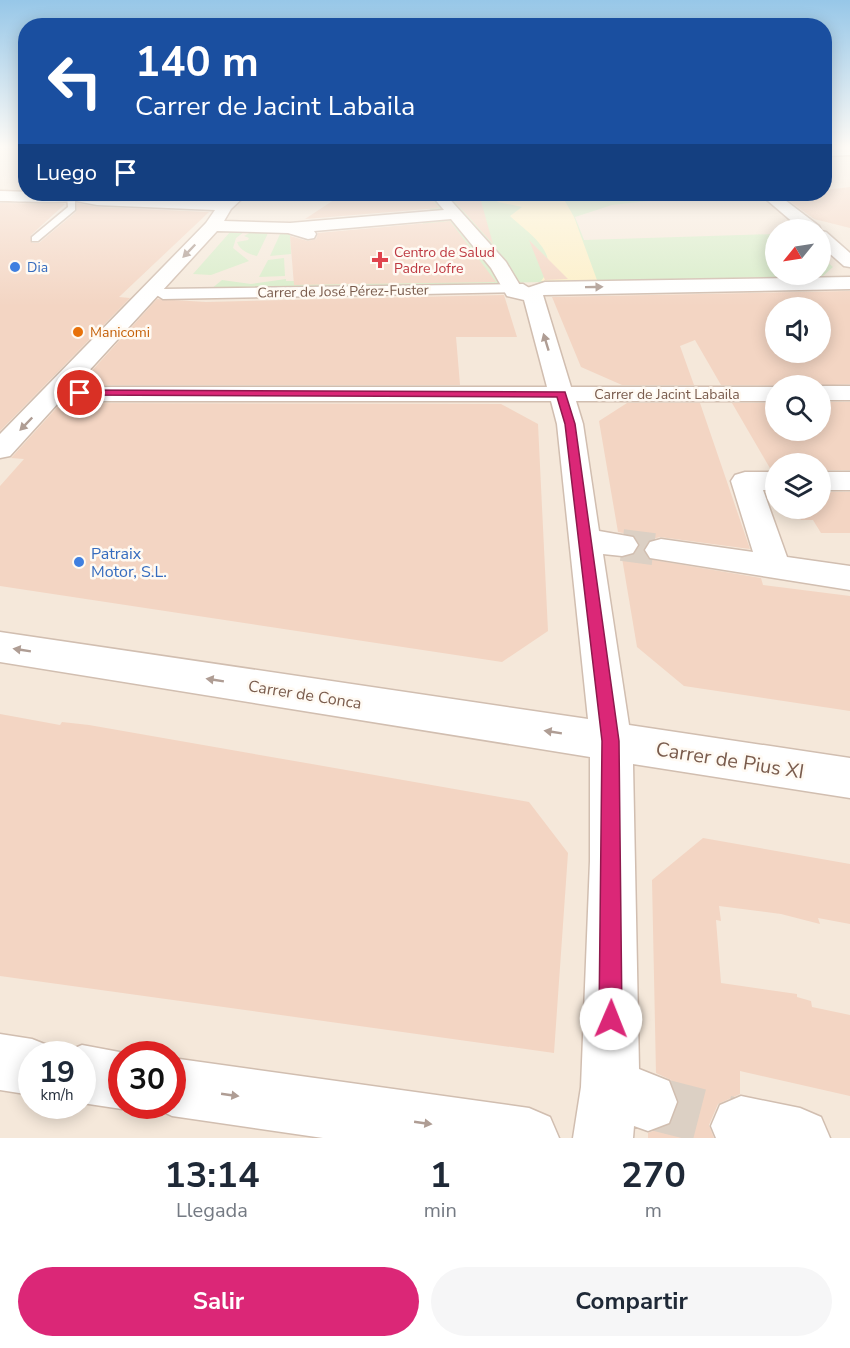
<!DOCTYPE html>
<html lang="es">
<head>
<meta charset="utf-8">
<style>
  :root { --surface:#fff; --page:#f6f6f7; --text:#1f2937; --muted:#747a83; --accent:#db2777 }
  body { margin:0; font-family:"Nunito Sans",sans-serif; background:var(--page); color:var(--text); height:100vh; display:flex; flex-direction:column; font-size:22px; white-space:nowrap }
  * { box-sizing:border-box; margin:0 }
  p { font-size:20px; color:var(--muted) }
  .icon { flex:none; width:33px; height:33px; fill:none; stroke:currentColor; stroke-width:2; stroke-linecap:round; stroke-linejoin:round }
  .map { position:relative; height:1138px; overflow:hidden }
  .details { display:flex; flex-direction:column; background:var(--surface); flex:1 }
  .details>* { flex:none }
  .banner { position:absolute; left:18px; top:18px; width:814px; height:183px; border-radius:24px; box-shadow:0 3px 15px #0003; background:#1a4fa0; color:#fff; overflow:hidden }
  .needle { width:39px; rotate:240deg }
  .controls { position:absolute; left:765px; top:219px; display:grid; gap:12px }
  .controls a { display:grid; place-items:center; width:66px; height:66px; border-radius:50%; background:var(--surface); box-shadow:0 3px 15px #0003; font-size:30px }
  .speed { position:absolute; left:18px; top:1041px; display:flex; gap:12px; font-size:30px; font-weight:700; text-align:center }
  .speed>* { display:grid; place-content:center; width:78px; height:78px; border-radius:50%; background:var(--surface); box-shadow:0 3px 15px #0003; line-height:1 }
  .speed small { font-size:15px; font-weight:400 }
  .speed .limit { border:9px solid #d22; background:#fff; color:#111 }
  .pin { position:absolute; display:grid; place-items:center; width:51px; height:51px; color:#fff; margin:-26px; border:3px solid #fff; border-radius:50%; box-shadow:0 2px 6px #0007 }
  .me { position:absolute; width:66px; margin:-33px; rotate:1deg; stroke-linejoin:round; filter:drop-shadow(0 0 4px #0008) }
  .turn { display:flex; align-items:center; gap:21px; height:126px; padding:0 18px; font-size:27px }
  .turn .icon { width:78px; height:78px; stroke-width:2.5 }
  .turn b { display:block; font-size:42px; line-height:51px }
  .then { display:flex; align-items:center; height:57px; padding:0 18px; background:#0003; gap:12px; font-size:22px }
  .eta { display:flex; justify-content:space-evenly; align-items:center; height:102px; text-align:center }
  .eta b { font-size:36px; font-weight:700; line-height:42px }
  .button { display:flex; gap:12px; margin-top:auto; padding:12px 18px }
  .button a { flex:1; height:69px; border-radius:36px; background:var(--accent); color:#fff; font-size:24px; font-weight:700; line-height:69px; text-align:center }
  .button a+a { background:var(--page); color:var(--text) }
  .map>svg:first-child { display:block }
  .residential { fill:#f5e8da; fill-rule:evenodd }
  .green { fill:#d8ecc9 }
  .sand { fill:#fcefc7 }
  .building { fill:#f3d5c3; fill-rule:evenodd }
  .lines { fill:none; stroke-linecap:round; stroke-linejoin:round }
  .minor-tunnel-far1 { stroke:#dcd0c4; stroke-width:32; stroke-dasharray:32 16; stroke-linecap:butt }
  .minor-tunnel { stroke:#dcd0c4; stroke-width:53; stroke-dasharray:53 26; stroke-linecap:butt }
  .service-casing { stroke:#d1beb0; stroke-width:3 }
  .pedestrian-casing { stroke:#d1beb0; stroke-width:3 }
  .minor-casing { stroke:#d1beb0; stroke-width:3 }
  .secondary-casing { stroke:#d6c0b0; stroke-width:3 }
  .service { fill:#fff; fill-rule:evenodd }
  .pedestrian { fill:#fff; fill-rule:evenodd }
  .minor { fill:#fff; fill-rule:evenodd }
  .secondary { fill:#fff; fill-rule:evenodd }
  .oneway { fill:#af9d94 }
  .route { fill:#db2777; stroke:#8e194d; stroke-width:1.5 }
  .health-dot { fill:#e0444e; stroke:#fffaf3; stroke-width:2 }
  .shop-dot { fill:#3f7fe0; stroke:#fffaf3; stroke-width:2 }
  .food-dot { fill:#e8710a; stroke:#fffaf3; stroke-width:2 }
  .labels { text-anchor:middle; stroke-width:5; stroke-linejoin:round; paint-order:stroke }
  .far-health-label { font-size:14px; fill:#be3a42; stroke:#fffaf3; text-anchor:start }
  .far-shop-label { font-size:14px; fill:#366cbe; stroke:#fffaf3; text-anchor:start }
  .far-street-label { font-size:14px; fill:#7a5c4d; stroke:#fffaf3 }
  .far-food-label { font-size:14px; fill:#c56008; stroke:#fffaf3; text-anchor:start }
  .shop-label { font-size:16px; fill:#366cbe; stroke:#fffaf3; text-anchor:start }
  .street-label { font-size:16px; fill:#7a5c4d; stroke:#fffaf3 }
  .near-street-label { font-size:20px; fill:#7a5c4d; stroke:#fffaf3 }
</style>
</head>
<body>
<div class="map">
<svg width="850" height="1138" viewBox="0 0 850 1138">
  <rect width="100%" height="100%" fill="#fdf6ec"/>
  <path class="residential" d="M 0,147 L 25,147 L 26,194 L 825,194 L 825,147 L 850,147 L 850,1138 L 0,1138 ZM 776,230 L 820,230 L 820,274 L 776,274 ZM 776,308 L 820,308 L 820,352 L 776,352 ZM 776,386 L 820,386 L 820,430 L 776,430 ZM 776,464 L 820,464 L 820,508 L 776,508 ZM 32,1054 L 82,1054 L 82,1106 L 32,1106 ZM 122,1054 L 172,1054 L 172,1106 L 122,1106 Z"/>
  <g class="green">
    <polygon points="418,194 646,194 657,200 612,205 575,217 584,240 775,234 776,274 820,274 821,256 833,267 823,276 211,289 222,280 251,284 286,279 286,281 294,281 434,245 422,222 439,221"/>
    <polygon points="231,231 245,231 236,238 233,248 249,261 211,275 193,274"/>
    <path d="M 269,231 L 257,256 C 249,254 240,251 237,242 L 248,240 L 249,238 L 244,236 L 251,232 Z"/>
    <polygon points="281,232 290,232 291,254 270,256"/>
    <polygon points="284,258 285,276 259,277 268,260"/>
  </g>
  <path class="sand" d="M 489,194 L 561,194 L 574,217 L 597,280 L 541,281 C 563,254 529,234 510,216 L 522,207 L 498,202 Z"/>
  <g class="building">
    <polygon points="850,187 850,228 814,219 780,194 825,194 825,190"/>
    <polygon points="104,194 228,194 220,199"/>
    <polygon points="343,194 433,194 431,198 439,208 305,219"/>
    <polygon points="448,194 479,194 493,244"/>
    <polygon points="0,203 65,204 31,235 32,243 39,243 76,212 77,203 97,207 209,212 119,297 130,298 0,431"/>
    <polygon points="450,221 496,282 294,285 290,236 308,241 316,239 318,233"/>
    <polygon points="529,240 568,279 545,280"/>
    <path d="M 850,291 L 850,384 L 818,386 L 721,385 L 695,340 L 680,346 L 694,385 L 622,385 L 581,367 L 552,297 ZM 776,308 L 820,308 L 820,352 L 776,352 Z"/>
    <polygon points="504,295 517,337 456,337 460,385 79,385 157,299 206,302"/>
    <polygon points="820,402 850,402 850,470 820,470 820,464 776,464 776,470 771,470 732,403 776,403 776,430 820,430"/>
    <polygon points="61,403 501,404 538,424 548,631 502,662 0,586 0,486 24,459 11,458"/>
    <polygon points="627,403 700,403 750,549 660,537 649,540 643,549 648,559 761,578 763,585 850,596 850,711 684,686 637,647 622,558 635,554 640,544 633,535 618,532 599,421"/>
    <polygon points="820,492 850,492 850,533 821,533 813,520 801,520 794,508 820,508"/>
    <polygon points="0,714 60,725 62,722 89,725 529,802 568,853 554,1053 0,976"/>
    <polygon points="703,838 850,864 850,924 818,918 820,924 781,914 719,906 721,921 716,920 721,983 797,994 797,997 811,1001 812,1007 850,1015 850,1096 740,1071 740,1094 718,1104 709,1125 714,1138 648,1138 648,1133 671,1124 679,1103 671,1080 656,1073 652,880"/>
  </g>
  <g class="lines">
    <polyline class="minor-tunnel-far1" points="622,545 661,550"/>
    <polyline class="minor-tunnel" points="648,1102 741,1126"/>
    <g class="service-casing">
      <polygon id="service" points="71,194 75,196 75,210 38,241 32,241 32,237 68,207 67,196"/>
    </g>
    <g class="pedestrian-casing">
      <polygon id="pedestrian" points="523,284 531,289 529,292 163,299 155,294 163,289"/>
    </g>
    <g class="minor-casing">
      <g id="minor">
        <path d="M 65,194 L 221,201 L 231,194 L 247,194 L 231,209 L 224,221 L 290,223 L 444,210 L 433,197 L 436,194 L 445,194 L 506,262 L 521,287 L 527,288 L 545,282 L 850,277 L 850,289 L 543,295 L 571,387 L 776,387 L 776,401 L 576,401 L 583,424 L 599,531 L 633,537 L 638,545 L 633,553 L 622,556 L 603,554 L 629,725 L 850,758 L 850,798 L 633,764 L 639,1069 L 669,1081 L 677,1102 L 669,1123 L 648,1131 L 634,1126 L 633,1138 L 573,1138 L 581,1087 L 590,861 L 590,757 L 0,662 L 0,632 L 588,719 L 557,424 L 551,401 L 60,401 L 10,456 L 0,458 L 0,434 L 206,223 L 215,210 L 97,205 L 66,199 ZM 451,219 L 491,268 L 507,296 L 524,300 L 547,387 L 74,387 L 217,231 L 288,233 L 308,239 L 314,238 L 316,234 L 314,231 Z"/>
        <polygon points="760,194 777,194 819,226 821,230 821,231 826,232 850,253 850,267 844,266 820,245 820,230 802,230"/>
        <rect x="820" y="386" width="30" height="14"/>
        <polygon points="745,472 776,472 776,490 763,490 787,557 850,566 850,590 650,558 645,550 650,542 661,539 753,552 731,481 735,475"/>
        <rect x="820" y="472" width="30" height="18"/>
        <polygon points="0,1034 32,1039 52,1047 55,1054 32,1054 32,1095 0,1090"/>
        <polygon points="82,1045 130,1054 122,1054 122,1106 130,1106 122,1109 82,1103 82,1054 61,1054"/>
        <polygon points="172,1058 529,1108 550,1117 559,1138 323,1138 172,1116 151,1106 172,1106"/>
        <polygon points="741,1096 800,1108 821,1117 830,1138 716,1138 711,1126 720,1105"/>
      </g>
    </g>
    <g class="secondary-casing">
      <g id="secondary">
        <polygon points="850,147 850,155 825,156 825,148"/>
        <path d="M 0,191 L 98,194 C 87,206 18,201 0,201 Z"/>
      </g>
    </g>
    <use href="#service" class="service"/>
    <use href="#pedestrian" class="pedestrian"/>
    <use href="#minor" class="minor"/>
    <use href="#secondary" class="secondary"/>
  </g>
  <defs><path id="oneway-solid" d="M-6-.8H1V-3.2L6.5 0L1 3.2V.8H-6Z" transform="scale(1.5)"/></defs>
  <g class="oneway">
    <use href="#oneway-solid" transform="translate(189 251) rotate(134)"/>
    <use href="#oneway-solid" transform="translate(594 287) rotate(-1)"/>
    <use href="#oneway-solid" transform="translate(546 342) rotate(-107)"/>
    <use href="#oneway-solid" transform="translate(26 424) rotate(134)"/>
    <use href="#oneway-solid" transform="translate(22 650) rotate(-171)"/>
    <use href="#oneway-solid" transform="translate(215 680) rotate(-171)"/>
    <use href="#oneway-solid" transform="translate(553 732) rotate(-171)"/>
    <use href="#oneway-solid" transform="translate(230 1095) rotate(8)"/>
    <use href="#oneway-solid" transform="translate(423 1123) rotate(8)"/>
  </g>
  <linearGradient id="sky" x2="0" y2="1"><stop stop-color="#97c7e8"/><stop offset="0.48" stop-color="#fefbf6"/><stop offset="1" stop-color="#fefbf6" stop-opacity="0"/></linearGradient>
  <rect width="850" height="306" fill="url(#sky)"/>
  <polygon class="route" points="80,390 565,392 575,424 619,741 622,1019 619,1027 611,1031 603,1027 599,1019 602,741 565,424 557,397 76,395 75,393"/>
  <path class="health-dot" d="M377 251h6v6h6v6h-6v6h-6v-6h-6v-6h6z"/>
  <g class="shop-dot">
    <circle cx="15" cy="267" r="6"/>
    <circle cx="79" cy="562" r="6"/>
  </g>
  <circle class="food-dot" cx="78" cy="332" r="6"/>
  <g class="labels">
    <g class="far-health-label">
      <text x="394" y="257">Centro de Salud<tspan x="394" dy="16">Padre Jofre</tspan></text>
    </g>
    <g class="far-shop-label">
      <text x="27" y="272">Dia</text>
    </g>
    <g class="far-street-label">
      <text transform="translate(343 291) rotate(-1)" y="5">Carrer de José Pérez-Fuster</text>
      <text x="667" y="399">Carrer de Jacint Labaila</text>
    </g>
    <g class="far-food-label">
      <text x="90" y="337">Manicomi</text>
    </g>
    <g class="shop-label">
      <text x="91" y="559">Patraix<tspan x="91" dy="18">Motor, S.L.</tspan></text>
    </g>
    <g class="street-label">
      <text transform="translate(305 694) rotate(9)" y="6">Carrer de Conca</text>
    </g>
    <g class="near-street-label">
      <text transform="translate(730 760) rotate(9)" y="7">Carrer de Pius XI</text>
    </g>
  </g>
</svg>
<div class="controls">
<a><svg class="needle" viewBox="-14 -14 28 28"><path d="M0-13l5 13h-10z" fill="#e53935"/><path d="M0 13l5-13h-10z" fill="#747a83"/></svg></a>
<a><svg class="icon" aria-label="sound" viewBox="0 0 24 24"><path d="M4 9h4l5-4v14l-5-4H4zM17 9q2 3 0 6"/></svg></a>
<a><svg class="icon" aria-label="search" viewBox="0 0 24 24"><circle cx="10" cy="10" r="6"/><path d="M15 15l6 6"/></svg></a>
<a><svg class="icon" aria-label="layers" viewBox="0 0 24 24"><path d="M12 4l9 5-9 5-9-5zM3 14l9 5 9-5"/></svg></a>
</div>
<div class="speed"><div>19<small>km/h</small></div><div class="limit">30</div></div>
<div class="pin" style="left:80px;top:393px;background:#d93025"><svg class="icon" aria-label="arrive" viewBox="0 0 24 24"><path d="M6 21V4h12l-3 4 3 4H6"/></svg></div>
<svg class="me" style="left:611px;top:1019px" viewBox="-20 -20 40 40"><circle r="19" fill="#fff"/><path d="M0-13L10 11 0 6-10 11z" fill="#db2777"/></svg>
<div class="banner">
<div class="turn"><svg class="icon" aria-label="left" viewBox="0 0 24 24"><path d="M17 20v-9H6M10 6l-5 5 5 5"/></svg><div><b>140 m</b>Carrer de Jacint Labaila</div></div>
<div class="then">Luego<svg class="icon" aria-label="arrive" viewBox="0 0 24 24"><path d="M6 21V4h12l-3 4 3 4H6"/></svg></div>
</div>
</div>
<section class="details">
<div class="eta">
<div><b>13:14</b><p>Llegada</p></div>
<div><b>1</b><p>min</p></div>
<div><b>270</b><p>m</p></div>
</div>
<div class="button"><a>Salir</a><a>Compartir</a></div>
</section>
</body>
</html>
